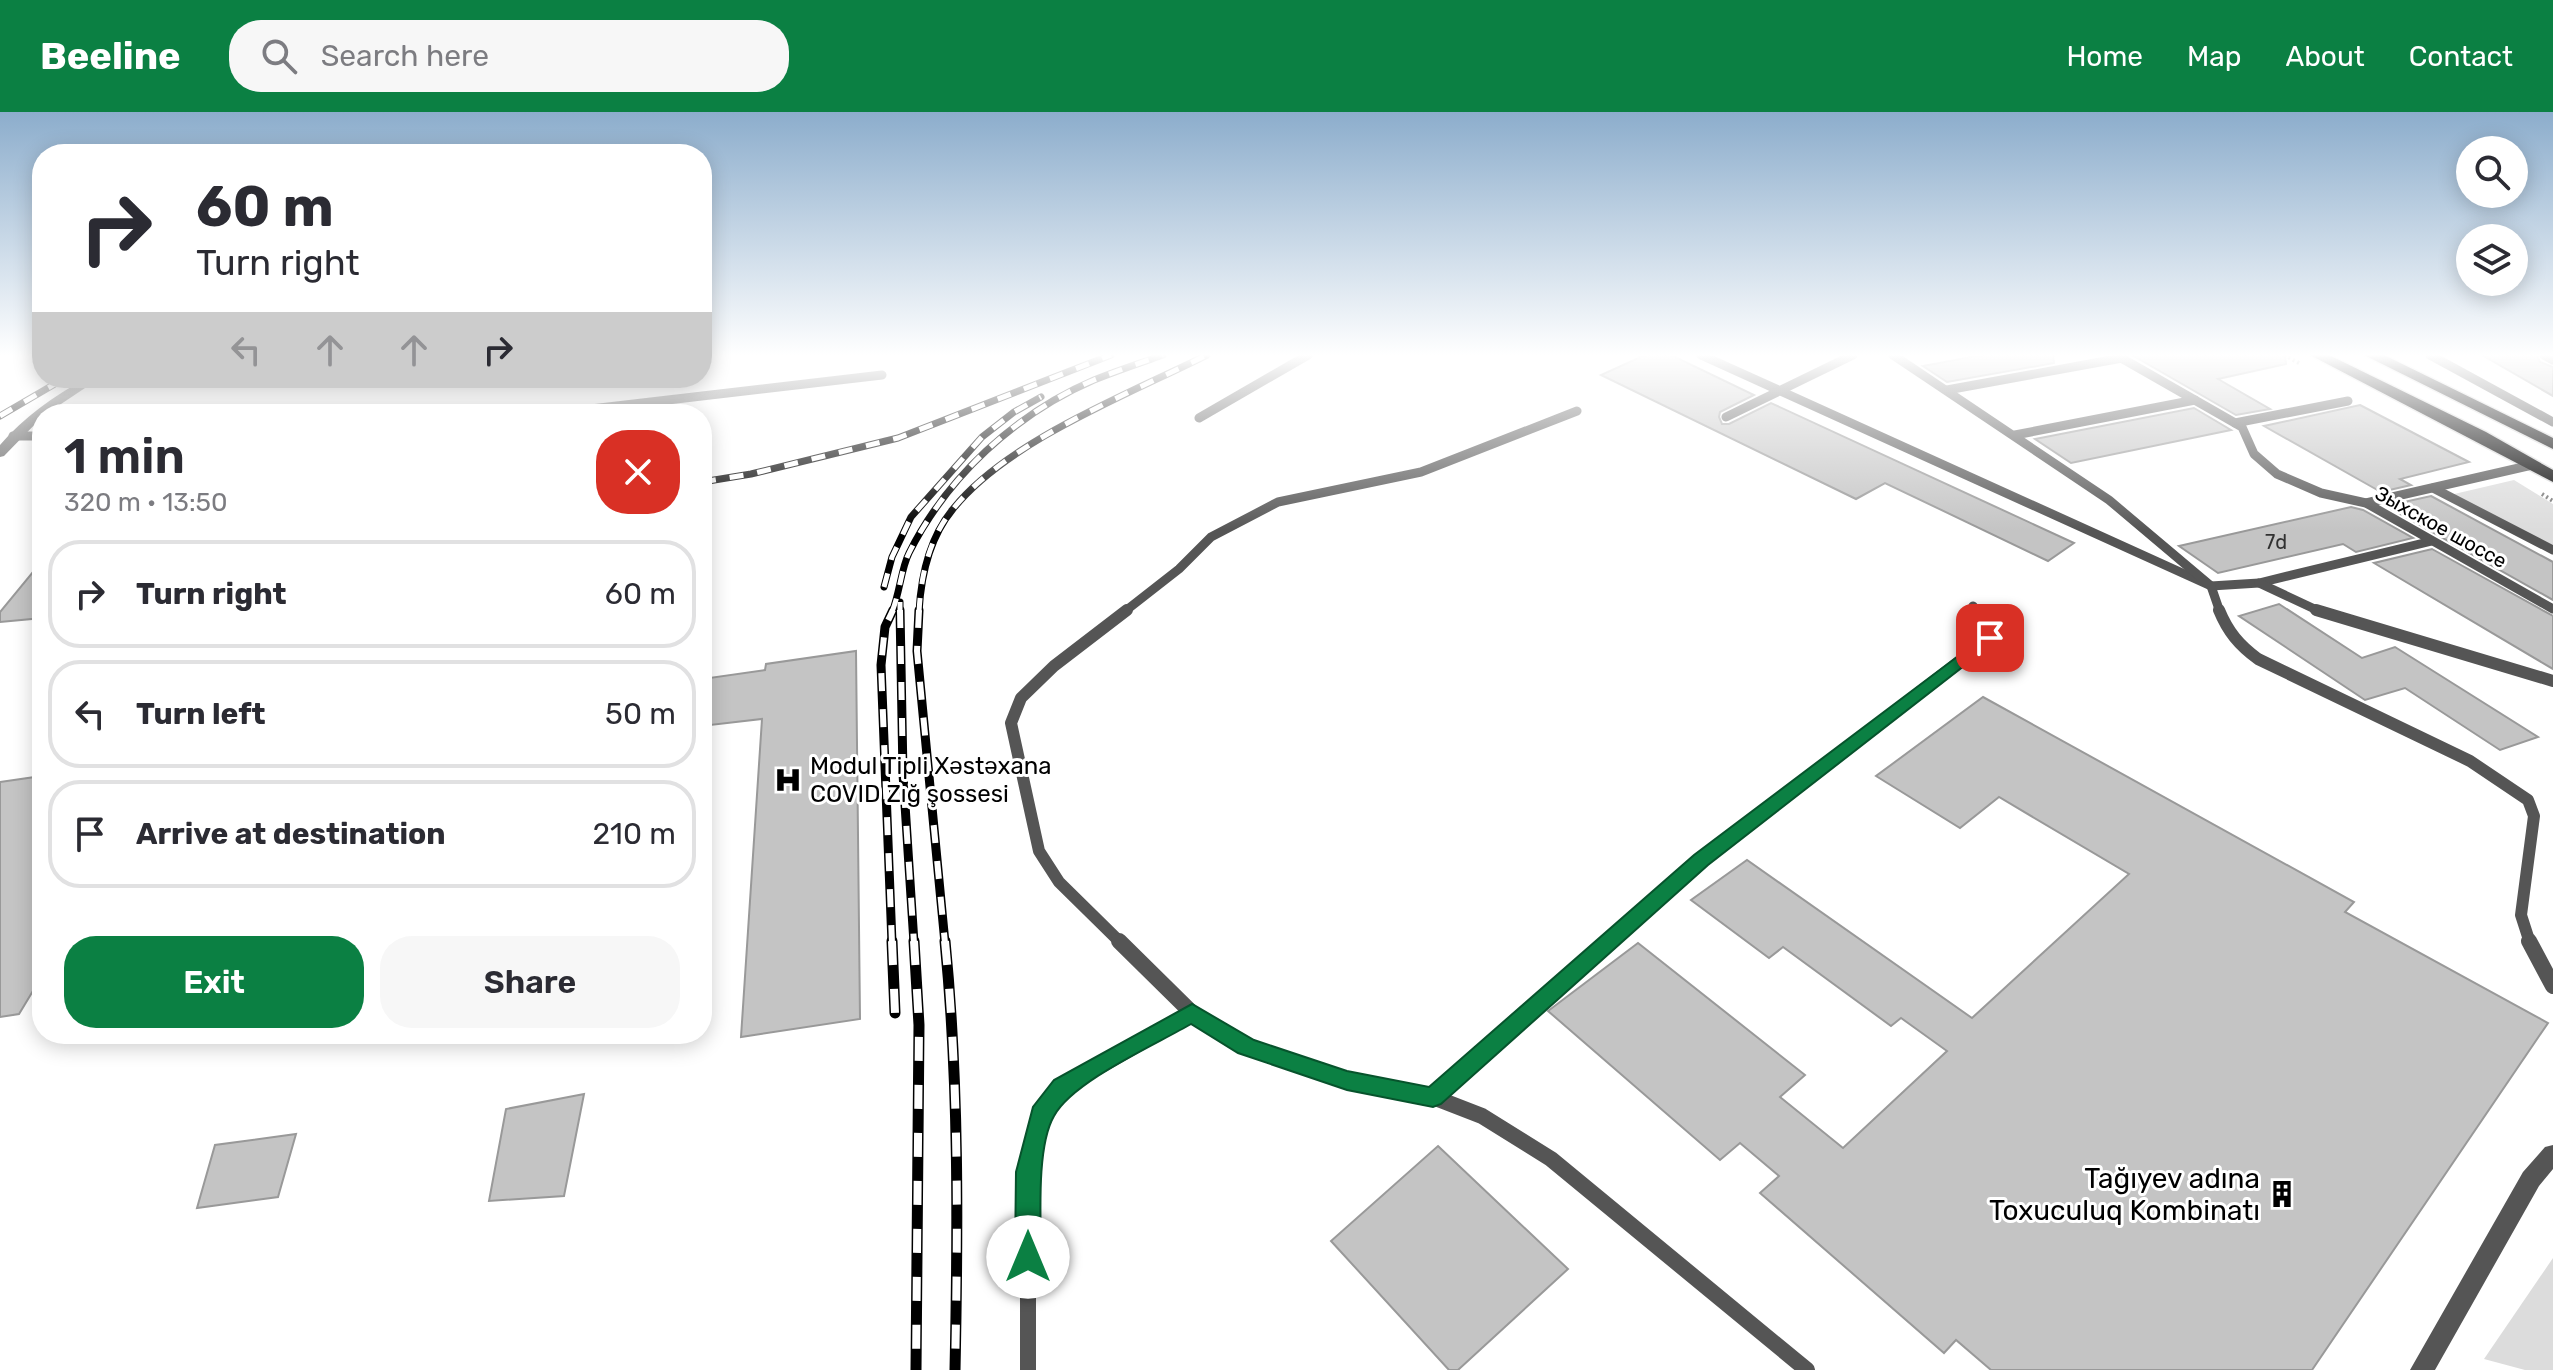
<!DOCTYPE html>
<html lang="en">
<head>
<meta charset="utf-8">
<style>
  :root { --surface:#fff; --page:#f7f7f7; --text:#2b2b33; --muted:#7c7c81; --line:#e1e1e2; --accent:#0b8043 }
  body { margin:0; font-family:Rubik,sans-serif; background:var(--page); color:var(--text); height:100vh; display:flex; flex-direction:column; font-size:30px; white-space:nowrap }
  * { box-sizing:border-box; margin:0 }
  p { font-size:26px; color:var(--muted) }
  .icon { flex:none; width:44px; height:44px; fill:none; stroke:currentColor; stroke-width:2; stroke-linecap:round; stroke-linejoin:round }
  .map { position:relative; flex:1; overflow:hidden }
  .details { position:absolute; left:32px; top:292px; width:680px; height:640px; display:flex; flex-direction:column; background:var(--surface); border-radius:32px; box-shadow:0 4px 20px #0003 }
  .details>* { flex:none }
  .guide { position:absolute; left:32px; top:32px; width:680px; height:244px; border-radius:32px; box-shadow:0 4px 20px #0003; background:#fff; color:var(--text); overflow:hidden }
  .controls { position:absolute; left:2456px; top:24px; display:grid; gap:16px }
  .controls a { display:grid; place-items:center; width:72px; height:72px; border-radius:50%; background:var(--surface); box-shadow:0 4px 20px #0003; font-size:40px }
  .pin { position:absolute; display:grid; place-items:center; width:68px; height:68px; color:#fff; margin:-34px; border-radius:16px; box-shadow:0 4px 12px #0006 }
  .me { position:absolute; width:88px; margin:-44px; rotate:0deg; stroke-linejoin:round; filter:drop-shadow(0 0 6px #0008) }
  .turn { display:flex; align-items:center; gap:28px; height:168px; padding:0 32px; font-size:36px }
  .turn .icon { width:104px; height:104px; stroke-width:2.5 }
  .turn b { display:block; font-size:56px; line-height:68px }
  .lanes { display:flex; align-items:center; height:76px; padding:0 32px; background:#0003; justify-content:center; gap:40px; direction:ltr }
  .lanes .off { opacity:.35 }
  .round { display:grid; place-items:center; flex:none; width:84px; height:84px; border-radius:32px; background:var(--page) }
  .summary { display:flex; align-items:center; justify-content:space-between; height:136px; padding:0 32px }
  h1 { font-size:48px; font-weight:600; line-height:60px }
  .cta { display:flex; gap:16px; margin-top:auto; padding:16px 32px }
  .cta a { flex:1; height:92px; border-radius:32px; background:var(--accent); color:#fff; font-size:32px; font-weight:600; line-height:92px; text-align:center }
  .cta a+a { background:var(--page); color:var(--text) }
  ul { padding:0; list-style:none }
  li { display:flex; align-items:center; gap:24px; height:108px; margin:0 16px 12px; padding:0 16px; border:4px solid var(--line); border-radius:32px }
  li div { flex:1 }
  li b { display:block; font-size:30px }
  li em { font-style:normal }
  header { display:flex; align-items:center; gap:48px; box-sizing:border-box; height:112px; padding:0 40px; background:var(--accent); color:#fff }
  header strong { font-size:38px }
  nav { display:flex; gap:44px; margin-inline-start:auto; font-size:28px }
  .search { width:560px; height:72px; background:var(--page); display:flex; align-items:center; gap:20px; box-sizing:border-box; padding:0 28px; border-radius:32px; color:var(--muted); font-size:30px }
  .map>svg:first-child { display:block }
  .green { fill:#dcdcdc }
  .building { fill:#c4c4c4; stroke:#999; stroke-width:2 }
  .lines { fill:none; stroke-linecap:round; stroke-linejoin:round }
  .trunk-casing { stroke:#dbdbdb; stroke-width:3 }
  .path { stroke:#777; stroke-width:4; stroke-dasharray:2 3; stroke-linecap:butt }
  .service-far2 { stroke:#555; stroke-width:9 }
  .service-far1 { stroke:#555; stroke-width:12 }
  .service { stroke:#555; stroke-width:16 }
  .minor { fill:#555; fill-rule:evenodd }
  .trunk { fill:#000; fill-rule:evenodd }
  .rail-far2-casing { stroke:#000; stroke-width:7 }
  .rail-far1-casing { stroke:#000; stroke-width:9 }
  .rail-casing { stroke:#000; stroke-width:11 }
  .rail-far2 { stroke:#fff; stroke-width:5; stroke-dasharray:14; stroke-linecap:butt }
  .rail-far1 { stroke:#fff; stroke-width:6; stroke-dasharray:18; stroke-linecap:butt }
  .rail { stroke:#fff; stroke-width:8; stroke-dasharray:24; stroke-linecap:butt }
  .route { fill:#0b8043; stroke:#07532c; stroke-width:2 }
  .labels { text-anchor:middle; stroke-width:6; stroke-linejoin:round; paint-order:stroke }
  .far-street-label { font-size:20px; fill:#000; stroke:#fff }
  .number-label { font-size:20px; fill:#313131 }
  .poi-label { font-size:24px; fill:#000; stroke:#fff; text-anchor:start }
  .near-poi-label { font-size:28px; fill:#000; stroke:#fff; text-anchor:end }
</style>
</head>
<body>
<header>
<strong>Beeline</strong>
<div class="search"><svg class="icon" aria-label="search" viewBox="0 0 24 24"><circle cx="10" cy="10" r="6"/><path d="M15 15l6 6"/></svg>Search here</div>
<nav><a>Home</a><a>Map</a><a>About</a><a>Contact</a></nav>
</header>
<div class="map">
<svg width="2553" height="1258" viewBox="0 0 2553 1258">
  <rect width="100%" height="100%" fill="#fff"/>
  <g class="green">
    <polygon points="2514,368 2553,392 2553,440 2450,383"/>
    <polygon points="2553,1146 2553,1258 2525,1258 2484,1247"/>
  </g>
  <g class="building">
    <polygon points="1645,243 1671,243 1754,283 1720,300 1719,305 1722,312 1729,312 1771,291 2074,431 2048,449 1885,371 1856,387 1601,263"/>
    <polygon points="1982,243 2053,243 2054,251 1947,270 1923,254"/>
    <polygon points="2132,243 2285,243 2286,252 2218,267 2270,297 2236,303"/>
    <polygon points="2482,243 2537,243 2540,250 2553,255 2553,284"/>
    <polygon points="2360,293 2469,350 2400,367 2411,373 2381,380 2264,314"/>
    <polygon points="2194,296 2231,318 2071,351 2035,327"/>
    <polygon points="2431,384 2553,450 2553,488 2386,394"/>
    <polygon points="2351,395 2363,398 2413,426 2356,440 2343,432 2218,461 2179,434"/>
    <polygon points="2432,437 2553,504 2553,557 2374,451"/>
    <polygon points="42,449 42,506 0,510 0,500"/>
    <polygon points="2279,492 2362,546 2395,535 2538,625 2500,638 2405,576 2365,588 2239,504"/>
    <polygon points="856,539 860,907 741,925 762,607 702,614 702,567 765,558 766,552"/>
    <polygon points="1983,585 2354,790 2345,800 2548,911 2312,1258 1991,1258 1956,1228 1944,1241 1760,1081 1779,1064 1740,1031 1720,1048 1548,899 1638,831 1805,963 1780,985 1843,1036 1947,939 1901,906 1891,914 1783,835 1769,846 1691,788 1747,748 1972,906 2129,762 1999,685 1960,716 1876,664"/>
    <polygon points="42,664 42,864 19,902 0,905 0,670"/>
    <polygon points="584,982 564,1084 489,1089 506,997"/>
    <polygon points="296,1022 278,1085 197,1096 215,1033"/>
    <polygon points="1438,1034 1568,1157 1458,1258 1449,1258 1331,1129"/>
  </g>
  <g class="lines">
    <g class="trunk-casing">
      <g id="trunk">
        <polygon points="2310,243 2329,243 2486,320 2553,358 2553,370"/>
        <polygon points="2364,243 2384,243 2553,326 2553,337"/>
      </g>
    </g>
    <g class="path">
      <polyline points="2284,243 2301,252"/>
      <polyline points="2542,382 2553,389"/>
    </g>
    <g class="service-far2">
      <polyline points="1701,243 2211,474 2259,471 2432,429"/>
      <polyline points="1893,243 2109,388 2211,474 2220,500"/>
      <polyline points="2116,243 2242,315 2254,342 2277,362 2321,381 2366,391 2553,497"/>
      <polyline points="2430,243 2553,310"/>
      <polyline points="2544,243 2553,248"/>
      <polyline points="1947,278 2122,246"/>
      <polyline points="548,302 882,263"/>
      <polyline points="1726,305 1853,243"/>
      <polyline points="1199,306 1308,243"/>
      <polyline points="2235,311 2348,289"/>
      <polyline points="2015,323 2195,288"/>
      <polyline points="13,324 42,324"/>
      <polyline points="2433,376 2553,438"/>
      <polyline points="2366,391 2532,353"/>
      <polyline points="2259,471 2321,500"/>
      <polyline points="1973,494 1978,500"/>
      <polyline points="1124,500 1179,457 1211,425 1278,390 1421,360 1577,299"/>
    </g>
    <g class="service-far1">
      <path d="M 2219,498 C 2228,520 2239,533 2258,547 L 2470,649 L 2528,688 L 2534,704 L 2521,803 L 2530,831"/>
      <polyline points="2316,498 2553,569"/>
      <polyline points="1121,831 1059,770 1039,739 1011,611 1021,586 1054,554 1127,498"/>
      <polyline points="1608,831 1701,748 1990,526 1990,512 1976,498"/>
    </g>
    <g class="service">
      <polyline points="1119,829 1192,901 1246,935 1347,969 1433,985 1482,1004 1551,1047 1807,1258"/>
      <polyline points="2529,829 2553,874"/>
      <polyline points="1433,985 1610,829"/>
      <polyline points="1028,1258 1028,1060 1041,1002 1063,975 1192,901"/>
    </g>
    <g class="minor">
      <path d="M 86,266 L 100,266 L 46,302 L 42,302 L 42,305 L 4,344 L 0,345 L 0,333 C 24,305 54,284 86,266 Z"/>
      <polygon points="2553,1033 2553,1057 2539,1074 2435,1258 2410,1258 2523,1060 2545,1035"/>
    </g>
    <use href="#trunk" class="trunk"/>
    <g class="rail-far2-casing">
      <g id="rail-far2">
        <polyline points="0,304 65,266"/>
        <polyline points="702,370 751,362 898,326 1111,243"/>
        <polyline points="884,475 892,445 911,405 982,325 1014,300 1041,285"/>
        <polyline points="900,490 900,500"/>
        <path d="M 892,500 C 900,480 901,457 909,441 C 947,365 1015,302 1094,268 C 1116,259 1140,251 1163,243"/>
        <path d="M 919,500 C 921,463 929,426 953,397 C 1007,329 1129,282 1207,243"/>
      </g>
    </g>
    <g class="rail-far1-casing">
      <g id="rail-far1">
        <polyline points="900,498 903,662 914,831"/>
        <polyline points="919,498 917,539 945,831"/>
        <polyline points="892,831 881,553 885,515 893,498"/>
      </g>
    </g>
    <g class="rail-casing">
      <g id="rail">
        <polyline points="892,829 895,901"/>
        <polyline points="914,829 919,913 916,1258"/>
        <path d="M 945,829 C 959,971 958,1115 955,1258"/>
      </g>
    </g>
    <use href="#rail-far2" class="rail-far2"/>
    <use href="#rail-far1" class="rail-far1"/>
    <use href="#rail" class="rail"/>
  </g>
  <linearGradient id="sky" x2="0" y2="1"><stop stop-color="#8cadcc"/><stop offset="0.58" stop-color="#fff"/><stop offset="1" stop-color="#fff" stop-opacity="0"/></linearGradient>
  <rect width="2553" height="419" fill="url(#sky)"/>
  <path class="route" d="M 1990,520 L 1996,522 L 1998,526 L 1996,529 L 1708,753 L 1441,992 L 1433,995 L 1347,978 L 1238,941 L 1191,912 C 1155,933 1073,969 1054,1004 C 1036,1035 1041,1108 1041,1145 L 1037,1153 L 1028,1157 L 1019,1153 L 1015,1145 L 1016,1060 L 1033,995 L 1054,968 L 1192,892 L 1254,928 L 1347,959 L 1429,975 L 1694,743 Z"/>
  <defs>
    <g id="hospital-bare" transform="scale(2.16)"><path d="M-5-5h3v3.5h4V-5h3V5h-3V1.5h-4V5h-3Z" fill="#000" stroke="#fff" stroke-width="2.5" paint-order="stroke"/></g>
    <g id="building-bare" transform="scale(2.16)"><path d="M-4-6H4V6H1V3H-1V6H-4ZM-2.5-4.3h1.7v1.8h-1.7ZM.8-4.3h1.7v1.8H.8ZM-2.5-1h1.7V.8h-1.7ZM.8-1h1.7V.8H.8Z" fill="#000" stroke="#fff" stroke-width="2.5" paint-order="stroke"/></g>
  </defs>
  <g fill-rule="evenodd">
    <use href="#hospital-bare" x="788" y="668"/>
    <use href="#building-bare" x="2282" y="1082"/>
  </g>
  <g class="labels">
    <g class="far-street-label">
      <text transform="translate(2441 415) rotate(29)" y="7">Зыхское шоссе</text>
    </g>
    <g class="number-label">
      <text x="2276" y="437">7d</text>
    </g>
    <g class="poi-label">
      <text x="810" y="662">Modul Tipli Xəstəxana<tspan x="810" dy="28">COVID Zığ şossesi</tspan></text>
    </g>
    <g class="near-poi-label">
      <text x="2260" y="1076">Tağıyev adına<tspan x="2260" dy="32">Toxuculuq Kombinatı</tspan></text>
    </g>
  </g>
</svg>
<div class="controls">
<a><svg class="icon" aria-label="search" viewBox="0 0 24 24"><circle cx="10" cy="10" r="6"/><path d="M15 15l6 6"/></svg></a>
<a><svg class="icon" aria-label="layers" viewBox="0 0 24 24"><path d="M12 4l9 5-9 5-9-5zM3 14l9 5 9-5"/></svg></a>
</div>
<div class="pin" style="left:1990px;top:526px;background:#d93025"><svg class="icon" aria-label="arrive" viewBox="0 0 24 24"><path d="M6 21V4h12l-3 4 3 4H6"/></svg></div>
<svg class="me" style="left:1028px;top:1145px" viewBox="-20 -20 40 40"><circle r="19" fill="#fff"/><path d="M0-13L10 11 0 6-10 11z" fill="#0b8043"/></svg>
<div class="guide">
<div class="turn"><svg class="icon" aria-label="right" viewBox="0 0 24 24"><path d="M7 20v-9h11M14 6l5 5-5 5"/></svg><div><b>60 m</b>Turn right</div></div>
<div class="lanes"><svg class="icon off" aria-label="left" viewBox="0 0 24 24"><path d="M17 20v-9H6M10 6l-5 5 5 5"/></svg><svg class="icon off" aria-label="ahead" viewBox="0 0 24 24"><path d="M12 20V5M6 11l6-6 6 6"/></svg><svg class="icon off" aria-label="ahead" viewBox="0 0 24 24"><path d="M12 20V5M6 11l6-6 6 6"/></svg><svg class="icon" aria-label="right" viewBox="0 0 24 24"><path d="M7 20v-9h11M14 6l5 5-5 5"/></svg></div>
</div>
<section class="details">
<div class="summary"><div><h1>1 min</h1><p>320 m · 13:50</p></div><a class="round" style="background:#d93025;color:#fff"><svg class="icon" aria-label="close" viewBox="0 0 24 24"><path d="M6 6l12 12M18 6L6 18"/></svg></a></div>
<ul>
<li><svg class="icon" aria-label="right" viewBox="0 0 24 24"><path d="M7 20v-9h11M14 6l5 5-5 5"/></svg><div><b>Turn right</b></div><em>60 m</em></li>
<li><svg class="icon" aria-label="left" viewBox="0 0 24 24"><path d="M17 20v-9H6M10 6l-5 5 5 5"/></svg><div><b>Turn left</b></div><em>50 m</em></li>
<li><svg class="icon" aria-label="arrive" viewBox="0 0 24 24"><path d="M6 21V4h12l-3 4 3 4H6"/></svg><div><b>Arrive at destination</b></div><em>210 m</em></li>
</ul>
<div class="cta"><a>Exit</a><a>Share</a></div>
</section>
</div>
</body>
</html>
